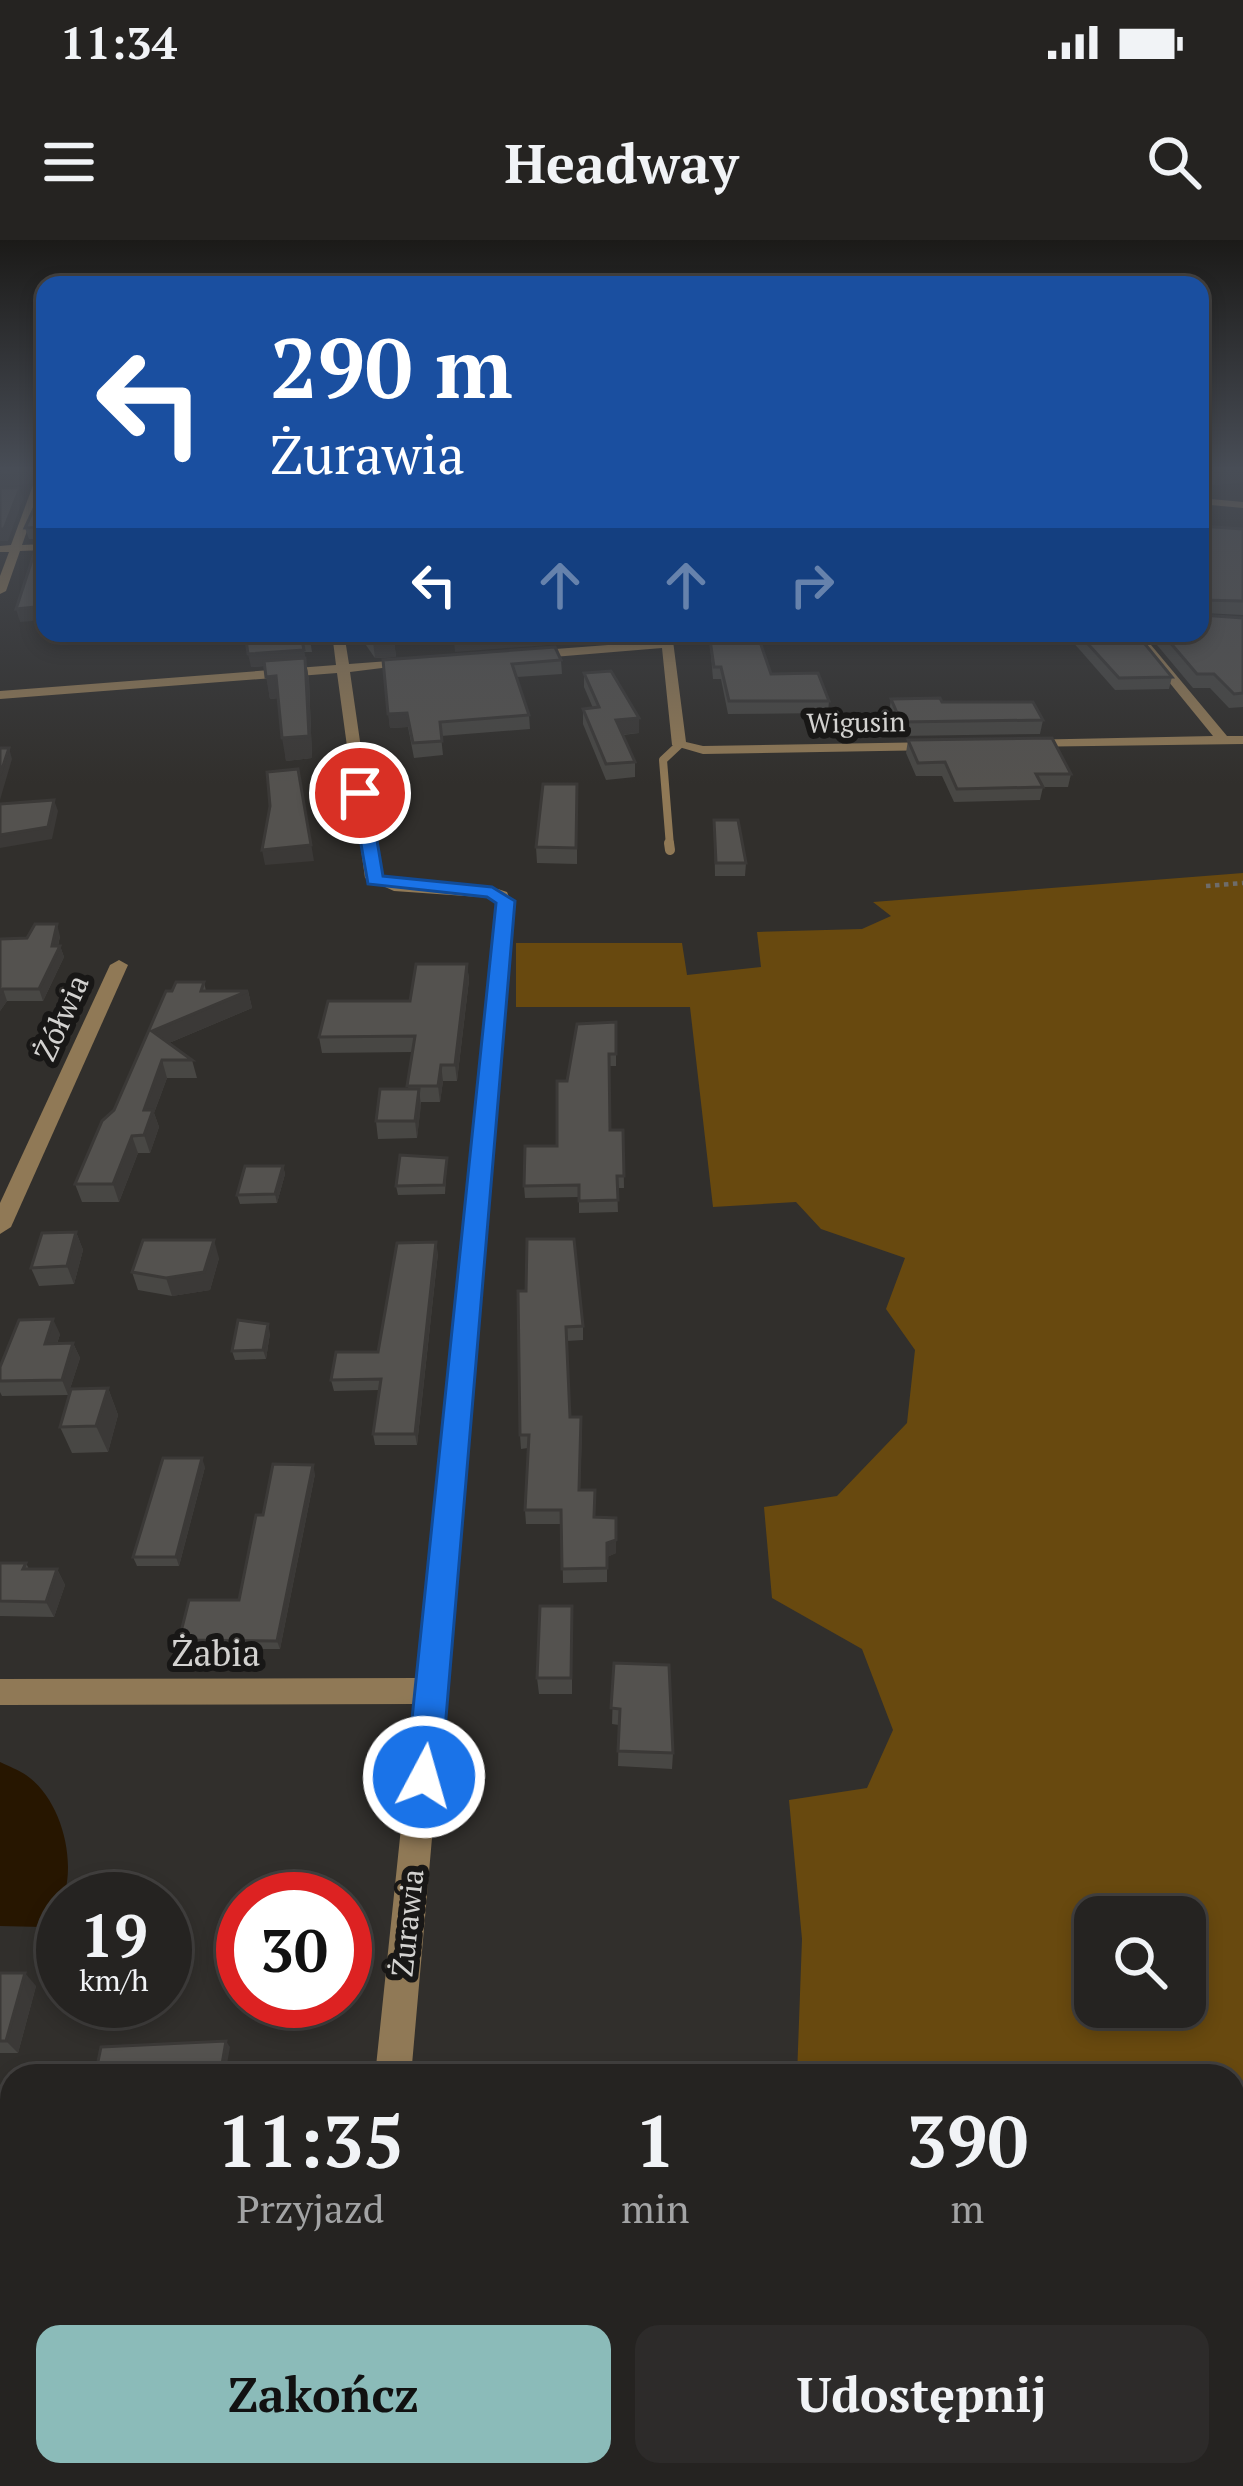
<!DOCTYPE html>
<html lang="pl">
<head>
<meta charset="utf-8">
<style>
  :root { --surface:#252321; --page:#2d2b2a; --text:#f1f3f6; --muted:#a3a4a5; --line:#42403f; --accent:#8bbbb9 }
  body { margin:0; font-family:"PT Serif",serif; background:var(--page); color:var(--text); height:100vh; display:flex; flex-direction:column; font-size:45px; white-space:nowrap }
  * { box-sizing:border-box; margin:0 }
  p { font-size:39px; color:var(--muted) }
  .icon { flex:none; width:66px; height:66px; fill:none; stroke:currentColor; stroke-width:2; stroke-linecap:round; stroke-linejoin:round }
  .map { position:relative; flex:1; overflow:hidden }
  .side { position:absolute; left:0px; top:1824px; width:1245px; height:423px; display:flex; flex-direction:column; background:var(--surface); border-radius:36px 36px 0 0; box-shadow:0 6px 18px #0003,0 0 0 3px var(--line) }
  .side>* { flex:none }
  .top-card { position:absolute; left:36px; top:36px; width:1173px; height:366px; border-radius:24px; box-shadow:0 6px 18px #0003,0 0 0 3px var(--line); background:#1a4fa0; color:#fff; overflow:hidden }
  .buttons { position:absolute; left:1074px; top:1656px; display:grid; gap:24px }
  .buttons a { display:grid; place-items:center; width:132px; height:132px; border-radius:24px; background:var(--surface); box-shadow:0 6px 18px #0003,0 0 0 3px var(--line); font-size:60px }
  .speed { position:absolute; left:36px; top:1632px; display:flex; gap:24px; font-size:60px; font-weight:700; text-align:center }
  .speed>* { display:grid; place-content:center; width:156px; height:156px; border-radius:50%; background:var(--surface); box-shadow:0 6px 18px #0003,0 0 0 3px var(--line); line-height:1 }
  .speed small { font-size:30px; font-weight:400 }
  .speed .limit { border:18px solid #d22; background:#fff; color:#111 }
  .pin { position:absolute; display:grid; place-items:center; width:102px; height:102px; color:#fff; margin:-51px; border:6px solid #fff; border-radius:50%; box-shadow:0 3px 12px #0007 }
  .me { position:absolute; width:132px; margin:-66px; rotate:6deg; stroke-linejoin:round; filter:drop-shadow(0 0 9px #0008) }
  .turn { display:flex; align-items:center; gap:42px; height:252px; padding:0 36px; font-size:54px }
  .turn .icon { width:156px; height:156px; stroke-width:2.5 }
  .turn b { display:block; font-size:84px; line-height:102px }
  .lanes { display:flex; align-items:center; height:114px; padding:0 36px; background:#0003; justify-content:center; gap:60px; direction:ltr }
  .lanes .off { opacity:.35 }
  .eta { display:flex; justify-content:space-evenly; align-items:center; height:204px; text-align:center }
  .eta b { font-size:72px; font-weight:800; line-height:84px }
  .primary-button { display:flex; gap:24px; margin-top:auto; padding:24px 36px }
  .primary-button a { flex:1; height:138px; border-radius:24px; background:var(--accent); color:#111; font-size:48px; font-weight:800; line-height:138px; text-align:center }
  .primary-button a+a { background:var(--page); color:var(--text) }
  .status { display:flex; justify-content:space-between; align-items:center; height:84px; padding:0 60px; background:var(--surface); direction:ltr }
  .status svg { height:33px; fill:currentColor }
  header { display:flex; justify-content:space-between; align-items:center; height:156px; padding:0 36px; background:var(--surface); font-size:54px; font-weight:800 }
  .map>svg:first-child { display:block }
  .green { fill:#68490f; fill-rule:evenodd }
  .water { fill:#271600 }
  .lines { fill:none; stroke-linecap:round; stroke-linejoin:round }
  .path-far1 { stroke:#6e6c6a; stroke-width:4.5; stroke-dasharray:4.5 4.5; stroke-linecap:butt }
  .path { stroke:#6e6c6a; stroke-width:9; stroke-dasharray:9 9; stroke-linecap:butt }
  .lane-far1 { stroke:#907956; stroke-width:8 }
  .lane { stroke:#907956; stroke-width:10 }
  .street { fill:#907956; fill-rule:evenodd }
  .wall { fill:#484744 }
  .shaded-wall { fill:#3b3937 }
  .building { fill:#54524f; stroke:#3b3937; stroke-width:3 }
  .route { fill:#1a73e8; stroke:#114b97; stroke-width:3 }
  .labels { text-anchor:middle; stroke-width:12; stroke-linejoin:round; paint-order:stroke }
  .far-street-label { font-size:27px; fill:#d3d2d0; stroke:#181716 }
  .street-label { font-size:30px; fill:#d3d2d0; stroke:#181716 }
  .near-street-label { font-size:36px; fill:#d3d2d0; stroke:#181716 }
</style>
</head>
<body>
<div class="status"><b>11:34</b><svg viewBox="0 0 49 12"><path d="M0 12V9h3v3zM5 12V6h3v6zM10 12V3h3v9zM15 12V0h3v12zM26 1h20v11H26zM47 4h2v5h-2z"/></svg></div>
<header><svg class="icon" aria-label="menu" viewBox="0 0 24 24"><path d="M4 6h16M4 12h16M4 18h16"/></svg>Headway<svg class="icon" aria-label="search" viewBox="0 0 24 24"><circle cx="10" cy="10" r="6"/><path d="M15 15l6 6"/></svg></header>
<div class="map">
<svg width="1243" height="2246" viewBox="0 0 1243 2246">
  <rect width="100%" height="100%" fill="#312f2c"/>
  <path class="green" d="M 1243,633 L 1243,1953 L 1233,1954 L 1233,1836 L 797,1836 L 802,1699 L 789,1560 L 867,1548 L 893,1490 L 862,1409 L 772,1358 L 764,1267 L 837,1256 L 907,1183 L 915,1110 L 886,1069 L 905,1018 L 821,989 L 796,962 L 713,967 L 690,767 L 516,767 L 516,703 L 682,703 L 687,735 L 761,727 L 757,692 L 862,689 L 891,676 L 873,662 ZM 1095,1677 L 1185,1677 L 1185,1767 L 1095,1767 Z"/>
  <path class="water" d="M 0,1522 C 8,1526 19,1530 26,1535 C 69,1564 86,1655 43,1687 L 0,1686 Z"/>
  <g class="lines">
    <polyline class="path-far1" points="1206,646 1243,643"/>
    <polyline class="path" points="474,2235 496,2246"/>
    <polyline class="lane-far1" points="670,606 663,520 679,505"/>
    <polyline class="lane" points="669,603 670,610"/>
    <g class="street">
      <polygon points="39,229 45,229 45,240 22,305 45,304 45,310 20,311 6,351 0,354 0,336 9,312 0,312 0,306 11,305"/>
      <polygon points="1200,258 1243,262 1243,268 1200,264"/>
      <polygon points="332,393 344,393 349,424 416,419 422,423 350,432 379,633 397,641 498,649 507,652 514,669 411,1836 375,1836 414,1464 0,1465 0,1439 417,1438 498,669 494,658 394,651 365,638 337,433 0,459 0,451 336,425"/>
      <polygon points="660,393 672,393 686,502 703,506 939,502 946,506 939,510 703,514 672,505 662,408 529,419 523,415 529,411 661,401"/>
      <polygon points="1129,393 1141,393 1227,496 1243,496 1243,504 1017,507 1015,504 1022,500 1213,496"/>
      <polygon points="119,720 128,725 11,987 0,994 0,963 110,725"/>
      <polygon points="331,2235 373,2235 372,2246 330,2246"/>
    </g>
  </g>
  <g class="wall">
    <polygon points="1200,229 1243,229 1243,242 1214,245 1200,240"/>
    <polygon points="45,245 45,299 29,299 25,288"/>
    <polygon points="1200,286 1243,289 1243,375 1203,373 1203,375 1243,378 1243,467 1229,468 1210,448 1193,448 1147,393 1200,393"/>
    <polygon points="309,393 312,412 304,412 309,440 312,518 286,521 279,458 270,459 265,426 251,427"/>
    <polygon points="361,393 393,393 396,417 375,418 361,398"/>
    <polygon points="709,393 771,434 829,461 828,473 728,474 721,439 713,439"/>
    <polygon points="1065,393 1136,393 1172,437 1169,449 1115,450"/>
    <polygon points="383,420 561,420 562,434 517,437 529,475 530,489 441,496 443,515 414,518 408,487 390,488"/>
    <polygon points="584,433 639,478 639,493 623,495 635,522 635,537 606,540 583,484 583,469 593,468 584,447"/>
    <polygon points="891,459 942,462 1043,480 1040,494 899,496 889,473"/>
    <polygon points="908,500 1071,534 1068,547 1043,547 1040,560 954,562 942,536 916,536 906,513"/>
    <polygon points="577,544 577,624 537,623 536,607"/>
    <polygon points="714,580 746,623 745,636 715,636"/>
    <polygon points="60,696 58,706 60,706 64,717 43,761 7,761 0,771 0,699"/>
    <polygon points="467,724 469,740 457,841 443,841 440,862 421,862 417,898 378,899 376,881 408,849 412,812 322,813 319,797 410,761"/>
    <polygon points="204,742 206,751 248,751 252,768 169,803 192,820 197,838 167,838 154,873 159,887 150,913 138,913 119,962 82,962 75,944 114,870 172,751"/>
    <polygon points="616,782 616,826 609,826 610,890 623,890 624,948 617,948 618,972 579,973 579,957 525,958 524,946 557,906 567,841"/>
    <polygon points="447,918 445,954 398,955 396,946"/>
    <polygon points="283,926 285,934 277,963 240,964 237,955"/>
    <polygon points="76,992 83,1010 74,1044 39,1046 31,1028"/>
    <polygon points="438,1013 417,1205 375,1205 373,1194 380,1150 334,1151 331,1140 378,1112"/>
    <polygon points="219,1018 210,1050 172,1056 138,1050 132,1032"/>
    <polygon points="518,1051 583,1086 583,1100 566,1101 570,1177 582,1190 580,1250 595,1277 616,1278 616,1313 607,1317 607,1342 563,1343 562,1284 526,1284 525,1270 528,1208 521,1209 520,1195"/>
    <polygon points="270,1093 266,1119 235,1120 232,1111"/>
    <polygon points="60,1094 57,1104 73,1103 80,1118 68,1155 2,1156 0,1152 0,1127"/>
    <polygon points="108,1148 118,1175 108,1212 72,1213 60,1187"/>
    <polygon points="205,1227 179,1326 137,1326 133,1317"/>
    <polygon points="315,1234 280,1409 183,1409 179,1400 239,1360 263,1275"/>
    <polygon points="0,1323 26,1323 29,1329 57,1329 65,1345 54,1377 0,1376"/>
    <polygon points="572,1366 572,1454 539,1454 537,1438"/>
    <polygon points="614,1423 673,1513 672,1529 618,1526 619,1485 612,1484"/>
    <polygon points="0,1733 36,1746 18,1813 0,1813"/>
    <polygon points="997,2235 1072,2235 1075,2246 999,2246"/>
  </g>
  <g class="shaded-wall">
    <polygon points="27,229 35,229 29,244 0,247 0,235"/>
    <polygon points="1243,230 1243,242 1214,245 1218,233"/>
    <polygon points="20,248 23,259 8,301 0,301 0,289"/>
    <polygon points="45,366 45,380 20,382 16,369"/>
    <polygon points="548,394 548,405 455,412 454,401"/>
    <polygon points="394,400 396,417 375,418 373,402"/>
    <polygon points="304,410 309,440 312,518 286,521 282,498 305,423 251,427 248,414"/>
    <polygon points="276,436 280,458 270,459 266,437"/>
    <polygon points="407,473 408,487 390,488 388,474"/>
    <polygon points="639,478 639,493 616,495 616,480"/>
    <polygon points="9,508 12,519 0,560 0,535"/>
    <polygon points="301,544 314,621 265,625 262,610"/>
    <polygon points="54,560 58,571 52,599 0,608 0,595"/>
    <polygon points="57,684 60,696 56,714 60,706 64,717 43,761 39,749"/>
    <polygon points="467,724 469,740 457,841 455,825"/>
    <polygon points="3,749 7,761 0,771 0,753"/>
    <polygon points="248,751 252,768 157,808 152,791"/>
    <polygon points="162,820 167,838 154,873 159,887 150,913 144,895 144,870"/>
    <polygon points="441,825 443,841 440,862 438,846"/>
    <polygon points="419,849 421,866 417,898 415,881"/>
    <polygon points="132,896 138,913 119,962 113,944"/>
    <polygon points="283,926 285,934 277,963 275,954"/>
    <polygon points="76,992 83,1010 74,1044 67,1026"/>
    <polygon points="214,1000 219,1018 210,1050 172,1056 166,1038"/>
    <polygon points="436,1002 438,1013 417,1205 415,1194"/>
    <polygon points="53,1079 60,1094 52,1119 45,1104"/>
    <polygon points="268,1084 270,1093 266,1119 263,1110"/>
    <polygon points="73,1103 80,1118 68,1155 62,1140"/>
    <polygon points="108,1148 118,1175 108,1212 96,1186"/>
    <polygon points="202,1218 205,1227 179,1326 176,1317"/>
    <polygon points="313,1225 315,1234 280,1409 277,1401"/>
    <polygon points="616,1300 616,1313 607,1317 607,1303"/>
    <polygon points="57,1329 65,1345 54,1377 46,1362"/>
    <polygon points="25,1733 36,1746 18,1813 6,1801"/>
    <polygon points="226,1801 230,1807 225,1836 220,1836"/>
  </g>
  <g class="building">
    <polygon points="0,229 27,229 26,233 0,235"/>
    <polygon points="1208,229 1243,229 1243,230 1218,233"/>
    <polygon points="45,245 45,287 25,288"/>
    <polygon points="0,248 20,248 4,289 0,289"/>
    <polygon points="1200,286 1243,289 1243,361 1201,360 1203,375 1243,378 1243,453 1234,454 1214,434 1197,434 1162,393 1200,393"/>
    <polygon points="34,314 45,317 45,366 16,369"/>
    <polygon points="245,393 309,393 310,399 302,400 304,410 248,414"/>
    <polygon points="367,393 393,393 394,400 373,402"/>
    <polygon points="452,393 548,393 548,394 454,401"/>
    <polygon points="709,393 757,393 771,434 818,433 829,461 729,461 721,427 714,427"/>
    <polygon points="1078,393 1136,393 1172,437 1119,438"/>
    <polygon points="555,407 561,420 512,424 529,475 440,482 442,501 413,503 407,473 388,474 383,420"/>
    <polygon points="305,418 309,496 282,498 276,436 266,437 264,421"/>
    <polygon points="611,431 639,478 616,480 635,522 606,524 583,469 599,467 584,433"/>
    <polygon points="940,458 942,462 1033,462 1043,480 901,482 891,459"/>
    <polygon points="1052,498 1071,534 1036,534 1043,547 957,549 945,522 918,523 908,500"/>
    <polygon points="0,508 9,508 0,535"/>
    <polygon points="298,529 311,605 262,610 270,566 267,532"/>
    <polygon points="543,544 577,544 576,608 536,607"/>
    <polygon points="54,560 48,587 0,595 0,564"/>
    <polygon points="714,580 738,580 746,623 716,623"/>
    <polygon points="35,684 57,684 52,706 60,706 39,749 3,749 0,753 0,699 27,698"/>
    <polygon points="416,724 467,724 455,825 441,825 438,846 407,846 415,796 319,797 328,761 410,761"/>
    <polygon points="176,742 204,742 201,751 248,751 152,791 192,820 162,820 144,870 153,870 144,895 132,896 113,944 75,944 102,881 114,870 166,751 172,751"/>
    <polygon points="616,782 616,814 609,814 610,890 623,890 624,936 617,936 618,960 579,961 579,945 524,946 525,906 557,906 557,841 567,841 577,784"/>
    <polygon points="380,849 419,849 415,881 376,881"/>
    <polygon points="400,915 447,918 444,945 396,946"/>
    <polygon points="245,926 283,926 275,954 237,955"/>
    <polygon points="76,992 67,1026 31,1028 42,993"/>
    <polygon points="527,999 574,999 583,1086 566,1087 570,1177 581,1177 579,1250 595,1250 594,1277 616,1278 616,1300 607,1303 607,1328 562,1329 561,1270 525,1270 529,1195 520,1195 518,1051 526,1051"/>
    <polygon points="143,1000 214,1000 204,1032 166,1038 132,1032"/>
    <polygon points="436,1002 415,1194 373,1194 381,1139 331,1140 336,1112 378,1112 397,1003"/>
    <polygon points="53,1079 45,1104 73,1103 62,1140 0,1141 0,1127 19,1080"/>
    <polygon points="238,1080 268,1084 263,1110 232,1111"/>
    <polygon points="108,1148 96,1186 60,1187 71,1149"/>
    <polygon points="163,1218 202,1218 176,1317 133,1317"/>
    <polygon points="273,1224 313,1225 277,1401 179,1400 189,1360 239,1360 256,1275 263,1275"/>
    <polygon points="0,1323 26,1323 23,1329 57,1329 46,1362 0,1361"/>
    <polygon points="540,1366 572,1366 571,1438 537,1438"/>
    <polygon points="614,1423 669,1425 673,1513 618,1511 620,1469 611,1468"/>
    <polygon points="0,1733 25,1733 6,1801 0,1801"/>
    <polygon points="226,1801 220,1836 95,1836 101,1807"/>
    <polygon points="12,1993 12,2206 0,2207 0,2040"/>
    <polygon points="1007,2235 1072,2235 1075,2246 1009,2246"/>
  </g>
  <linearGradient id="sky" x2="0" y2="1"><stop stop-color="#1b1a18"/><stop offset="0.42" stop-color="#484d56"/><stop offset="1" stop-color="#484d56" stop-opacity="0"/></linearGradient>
  <rect width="1243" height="544" fill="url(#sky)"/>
  <polygon class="route" points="360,548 369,553 383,636 492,647 515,661 441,1537 436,1548 424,1553 411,1548 406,1537 496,663 487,657 368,644 352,553"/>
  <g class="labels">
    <g class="far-street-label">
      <text transform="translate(856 483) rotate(-1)" y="9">Wigusin</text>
    </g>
    <g class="street-label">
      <text transform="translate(62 778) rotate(-66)" y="10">Żółwia</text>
      <text transform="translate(408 1683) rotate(-84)" y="10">Żurawia</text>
    </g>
    <g class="near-street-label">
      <text x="216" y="1426">Żabia</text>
    </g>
  </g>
</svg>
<div class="buttons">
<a><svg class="icon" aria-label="search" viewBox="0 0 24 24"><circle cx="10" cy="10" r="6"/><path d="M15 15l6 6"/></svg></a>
</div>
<div class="speed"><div>19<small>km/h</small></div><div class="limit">30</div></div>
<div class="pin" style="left:360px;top:553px;background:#d93025"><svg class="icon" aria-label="arrive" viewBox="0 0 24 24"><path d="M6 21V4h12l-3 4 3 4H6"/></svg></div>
<svg class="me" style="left:424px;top:1537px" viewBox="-20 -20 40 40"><circle r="17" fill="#1a73e8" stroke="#fff" stroke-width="3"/><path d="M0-11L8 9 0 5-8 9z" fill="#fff"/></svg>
<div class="top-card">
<div class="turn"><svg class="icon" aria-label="left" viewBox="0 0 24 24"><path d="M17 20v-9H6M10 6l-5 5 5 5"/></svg><div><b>290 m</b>Żurawia</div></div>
<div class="lanes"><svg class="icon" aria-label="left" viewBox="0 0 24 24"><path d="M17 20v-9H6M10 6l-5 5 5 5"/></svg><svg class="icon off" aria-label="ahead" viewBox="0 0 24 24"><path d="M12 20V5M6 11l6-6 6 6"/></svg><svg class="icon off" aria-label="ahead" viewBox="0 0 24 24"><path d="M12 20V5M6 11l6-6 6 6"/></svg><svg class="icon off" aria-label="right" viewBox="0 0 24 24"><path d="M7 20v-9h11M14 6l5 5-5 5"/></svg></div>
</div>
<section class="side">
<div class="eta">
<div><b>11:35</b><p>Przyjazd</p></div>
<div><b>1</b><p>min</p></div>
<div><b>390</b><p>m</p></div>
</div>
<div class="primary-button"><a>Zakończ</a><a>Udostępnij</a></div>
</section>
</div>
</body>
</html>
